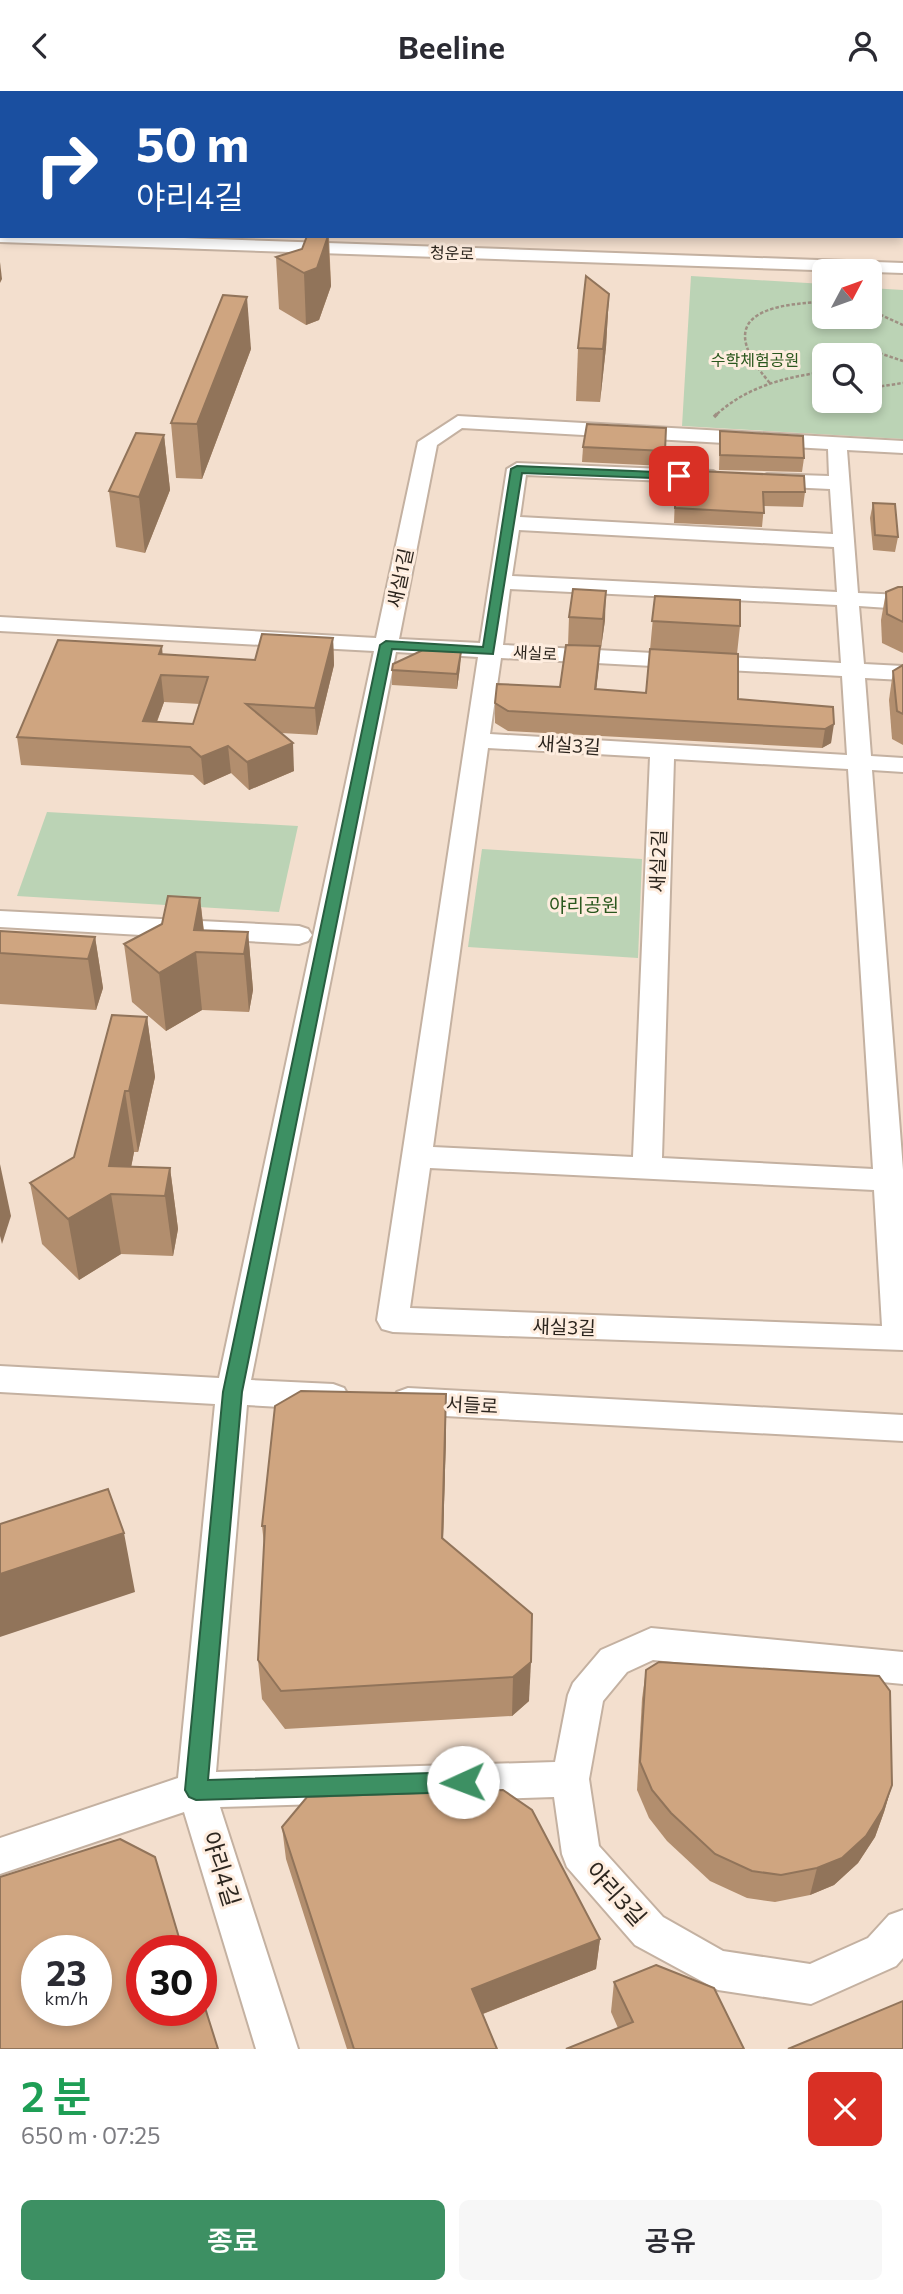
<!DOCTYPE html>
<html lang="ko">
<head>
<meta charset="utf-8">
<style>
  :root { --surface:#fff; --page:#f7f7f7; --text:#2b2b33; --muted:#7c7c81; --accent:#3d9063 }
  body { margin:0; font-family:Commissioner,"Noto Sans KR",sans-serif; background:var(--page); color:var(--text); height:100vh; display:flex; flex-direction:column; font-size:26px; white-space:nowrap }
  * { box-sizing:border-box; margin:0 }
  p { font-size:23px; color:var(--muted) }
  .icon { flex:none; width:38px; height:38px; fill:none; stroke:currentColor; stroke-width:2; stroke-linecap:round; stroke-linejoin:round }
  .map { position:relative; height:1958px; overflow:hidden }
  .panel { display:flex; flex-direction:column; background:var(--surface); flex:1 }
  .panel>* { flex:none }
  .hud { position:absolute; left:0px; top:0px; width:903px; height:147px; box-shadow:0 4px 10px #0003; background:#1a4fa0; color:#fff; overflow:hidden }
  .needle { width:46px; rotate:49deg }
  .buttons { position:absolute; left:812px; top:168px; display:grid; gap:14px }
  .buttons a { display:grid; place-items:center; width:70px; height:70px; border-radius:10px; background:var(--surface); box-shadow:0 4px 10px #0003; font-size:35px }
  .speed { position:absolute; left:21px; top:1844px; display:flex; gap:14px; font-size:35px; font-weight:700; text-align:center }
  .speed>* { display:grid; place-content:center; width:91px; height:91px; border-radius:50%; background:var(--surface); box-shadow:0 4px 10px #0003; line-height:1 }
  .speed small { font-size:18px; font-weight:400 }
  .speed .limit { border:10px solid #d22; background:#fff; color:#111 }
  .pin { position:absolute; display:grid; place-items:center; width:60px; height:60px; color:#fff; margin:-30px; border-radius:14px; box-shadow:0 4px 10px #0006 }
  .me { position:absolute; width:77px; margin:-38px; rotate:268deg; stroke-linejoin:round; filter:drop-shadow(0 0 5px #0008) }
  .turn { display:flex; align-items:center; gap:24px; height:147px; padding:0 21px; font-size:32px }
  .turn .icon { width:91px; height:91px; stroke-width:2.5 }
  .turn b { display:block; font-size:49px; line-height:60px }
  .round { display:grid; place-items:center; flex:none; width:74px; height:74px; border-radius:10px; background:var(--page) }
  .summary { display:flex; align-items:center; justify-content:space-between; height:119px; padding:0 21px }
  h1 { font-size:42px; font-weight:600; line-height:52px; color:#1e9e55 }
  .cta { display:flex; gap:14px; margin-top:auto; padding:14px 21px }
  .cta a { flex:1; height:80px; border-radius:10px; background:var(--accent); color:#fff; font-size:28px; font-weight:600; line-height:80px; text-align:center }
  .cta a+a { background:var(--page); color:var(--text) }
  header { display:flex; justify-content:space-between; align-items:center; height:91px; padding:0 21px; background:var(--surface); font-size:32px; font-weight:600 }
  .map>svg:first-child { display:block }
  .green { fill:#bbd3b5; fill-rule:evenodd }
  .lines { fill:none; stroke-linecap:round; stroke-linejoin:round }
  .minor-casing { stroke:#c4b1a1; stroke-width:4 }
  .path-far1 { stroke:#9e8f82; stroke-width:2.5; stroke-dasharray:3.5 2; stroke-linecap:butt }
  .path { stroke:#9e8f82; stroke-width:3.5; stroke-dasharray:4.5 2.5; stroke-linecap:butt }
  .minor { fill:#fff; fill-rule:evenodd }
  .wall { fill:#b28e6e; fill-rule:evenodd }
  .shaded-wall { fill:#91745a }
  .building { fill:#cfa580; stroke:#91745a; stroke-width:2; fill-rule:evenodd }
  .route { fill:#3d9063; stroke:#285e40; stroke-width:2 }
  .labels { text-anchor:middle; stroke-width:6; stroke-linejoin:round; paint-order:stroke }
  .far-street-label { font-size:16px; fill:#2d261f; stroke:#feeddf }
  .far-park-label { font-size:16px; fill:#2b581e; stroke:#feeddf }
  .street-label { font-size:19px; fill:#2d261f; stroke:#feeddf }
  .park-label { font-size:19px; fill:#2b581e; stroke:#feeddf }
  .near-street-label { font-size:23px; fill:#2d261f; stroke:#feeddf }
</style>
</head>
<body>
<header><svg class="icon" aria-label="back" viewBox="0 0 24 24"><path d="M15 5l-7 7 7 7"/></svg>Beeline<svg class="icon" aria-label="person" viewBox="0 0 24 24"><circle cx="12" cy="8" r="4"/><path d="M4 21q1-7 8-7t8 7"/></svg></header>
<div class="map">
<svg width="903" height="1958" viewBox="0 0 903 1958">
  <rect width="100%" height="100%" fill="#f3dfce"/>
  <g class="green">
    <path d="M 691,185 L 824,193 L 824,226 L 870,226 L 870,197 L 903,199 L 903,348 L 682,335 ZM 824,264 L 870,264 L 870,310 L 824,310 Z"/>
    <polygon points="47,721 298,735 279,821 17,805"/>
    <polygon points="482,758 642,768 638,867 468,856"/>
  </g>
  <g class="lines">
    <g class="minor-casing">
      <g id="minor">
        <polygon points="0,8 2,8 0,20"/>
        <polygon points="0,141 2,145 126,145 903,172 903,182 0,151"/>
        <path d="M 458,325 L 903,350 L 903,362 L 847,359 L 858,502 L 903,504 L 903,518 L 859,515 L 864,573 L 903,575 L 903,589 L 865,587 L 871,665 L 903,667 L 903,681 L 872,679 L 903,1079 L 903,1259 L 393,1241 L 382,1238 L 377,1229 L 478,566 L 396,561 L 251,1289 L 333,1293 L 344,1297 L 349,1306 L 344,1315 L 333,1319 L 247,1314 L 216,1681 L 555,1671 L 568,1604 L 573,1592 L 601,1559 L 651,1537 L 903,1561 L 903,1593 L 653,1569 L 627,1581 L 603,1610 L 589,1688 L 599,1755 L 663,1826 L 723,1860 L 810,1873 L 868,1847 L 889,1824 L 903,1819 L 903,1867 L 896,1875 L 811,1913 L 718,1899 L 635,1854 L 567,1776 L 562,1763 L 554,1706 L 220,1716 L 298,1958 L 256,1958 L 184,1721 L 0,1783 L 0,1747 L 178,1687 L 215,1313 L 0,1301 L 0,1275 L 219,1287 L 374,560 L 0,540 L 0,526 L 376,547 L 418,351 ZM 462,337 L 828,358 L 829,385 L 767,383 L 757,389 L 767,395 L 830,398 L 833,443 L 520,426 L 526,384 L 713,392 L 723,386 L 713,380 L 517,372 L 507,378 L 480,552 L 399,548 L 437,354 ZM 519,439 L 834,456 L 837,501 L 512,485 ZM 510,498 L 837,514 L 841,572 L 503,554 ZM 501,567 L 842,585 L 847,664 L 490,643 ZM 488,657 L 650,666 L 633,1066 L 433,1056 ZM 674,668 L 848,678 L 873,1078 L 662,1067 ZM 430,1077 L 874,1099 L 882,1235 L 410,1217 Z"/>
        <polygon points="0,820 299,835 308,838 312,844 308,850 299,853 0,836"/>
        <polygon points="408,1297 903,1324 903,1350 408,1323 397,1319 392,1310 397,1301"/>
      </g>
    </g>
    <g class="path-far1">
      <polyline points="870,219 903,234"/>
      <polyline points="846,264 882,263 903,270"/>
      <path d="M 770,292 C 714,228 761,213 824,211"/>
      <polyline points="870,297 903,292"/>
      <path d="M 717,323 C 747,296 785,286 824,281"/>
    </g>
    <polyline class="path" points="714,326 719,321"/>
    <use href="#minor" class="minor"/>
  </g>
  <g class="wall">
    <polygon points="307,145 329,145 331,195 319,229 306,234 279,218 276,166 302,158"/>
    <polygon points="609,203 606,256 600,311 576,310 578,257"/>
    <polygon points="251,258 202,388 176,387 171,332"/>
    <polygon points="666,337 664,375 582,371 583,356"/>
    <polygon points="720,340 804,367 802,381 719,379"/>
    <polygon points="164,344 170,399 145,462 116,456 109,400"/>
    <polygon points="676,379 805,401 803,416 764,415 762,436 674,432"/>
    <polygon points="873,412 898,446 895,461 873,459 870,427"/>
    <polygon points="903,496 903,562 882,552 881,529 886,501"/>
    <polygon points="573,498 605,529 601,557 600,557 596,599 646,602 655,505 740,535 737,563 738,608 833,616 831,652 822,657 508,640 495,632 495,612 560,596 568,554 569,526"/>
    <path d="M 333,547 L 334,574 L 317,644 L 281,642 L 294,680 L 249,699 L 231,682 L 204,694 L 193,684 L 21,674 L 17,646 L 163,564 L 255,569 ZM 164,611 L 200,613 L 193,633 L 157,631 Z"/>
    <polygon points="461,561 460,576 457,598 392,594 392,579"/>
    <polygon points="903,574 903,654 892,648 889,609 893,580"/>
    <polygon points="200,807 204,840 248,841 253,899 249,921 202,919 166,940 132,911 124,853 162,833"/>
    <polygon points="0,840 95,846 103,897 96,919 0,913"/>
    <polygon points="147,926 155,986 138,1061 134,1061 131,1076 170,1077 178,1138 173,1165 121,1163 79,1189 42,1153 30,1092 74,1066"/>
    <polygon points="446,1303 446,1344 443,1448 529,1610 512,1625 285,1638 262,1608 258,1569 264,1453 262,1435"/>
    <polygon points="646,1579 892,1694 884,1721 875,1746 858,1772 834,1794 810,1804 775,1811 747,1807 710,1790 667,1750 649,1727 637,1699 642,1608"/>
    <polygon points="282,1736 600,1848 596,1878 483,1923 497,1958 347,1958 286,1768"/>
    <polygon points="614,1891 744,1958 618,1937 611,1921"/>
  </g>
  <g class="shaded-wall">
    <polygon points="328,145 331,195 319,229 306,234 304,182"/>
    <polygon points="0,171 2,188 0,192"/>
    <polygon points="609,203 606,256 600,311 603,258"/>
    <polygon points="247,206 251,258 202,388 197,333"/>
    <polygon points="164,344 170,399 145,462 139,406"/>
    <polygon points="606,500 605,529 601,557 603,528"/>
    <polygon points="333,547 334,574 317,644 315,617"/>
    <polygon points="162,555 164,582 161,584 164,611 148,654 143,630 159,563"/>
    <polygon points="600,555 599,575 594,618 595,598"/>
    <polygon points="461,561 460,576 457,598 457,583"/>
    <polygon points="834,633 831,652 822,657 825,638"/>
    <polygon points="293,652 294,680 249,699 247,671"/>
    <polygon points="228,655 231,682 204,694 201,666"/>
    <polygon points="200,807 206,862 196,861 202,919 166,940 159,882 194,839"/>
    <polygon points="248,841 253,899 249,921 244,863"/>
    <polygon points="95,846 103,897 96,919 88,868"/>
    <polygon points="147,926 155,986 138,1061 129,1000"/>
    <polygon points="125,1000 134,1061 126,1103 109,1075"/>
    <polygon points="0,1073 11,1125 2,1153 0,1145"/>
    <polygon points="170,1077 178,1138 173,1165 165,1105"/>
    <polygon points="111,1103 121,1163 79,1189 68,1128"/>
    <polygon points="446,1303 446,1344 442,1486 442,1447"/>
    <polygon points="124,1442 135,1501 0,1546 0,1483"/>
    <polygon points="531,1571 529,1610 512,1625 513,1586"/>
    <polygon points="892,1694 884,1721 875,1746 858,1772 834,1794 810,1804 817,1777"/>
    <polygon points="600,1848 596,1878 472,1927 472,1898"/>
  </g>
  <g class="building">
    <polygon points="307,145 328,145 317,177 304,182 276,166 302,158"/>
    <polygon points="586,185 609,203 603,258 578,257"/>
    <polygon points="223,204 247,206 197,333 171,332"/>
    <polygon points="587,333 666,337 665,360 583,356"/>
    <polygon points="720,340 803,345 804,367 720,364"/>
    <polygon points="136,342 164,344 139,406 109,400"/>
    <polygon points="676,379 804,385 805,401 763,401 764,422 675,417"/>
    <polygon points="873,412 895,413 898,446 875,444"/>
    <polygon points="898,496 903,496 903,531 887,523 886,501"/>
    <polygon points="573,498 606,500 603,528 569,526"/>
    <polygon points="655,505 740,509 740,535 652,530"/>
    <path d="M 262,543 L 333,547 L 315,617 L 246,613 L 293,652 L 247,671 L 228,655 L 201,666 L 190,656 L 17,646 L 58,549 L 162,555 L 159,563 L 255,569 ZM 161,584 L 208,586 L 193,633 L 143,630 Z"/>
    <polygon points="566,554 600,555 595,598 646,602 650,558 738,563 738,608 833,616 834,633 825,638 508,620 495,612 497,593 560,596"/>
    <polygon points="423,559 461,561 457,583 392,579 393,573"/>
    <polygon points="903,574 903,623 897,620 893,580"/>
    <polygon points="168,805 200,807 194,839 248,841 244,863 196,861 159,882 124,853 162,833"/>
    <polygon points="0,840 95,846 88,868 0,862"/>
    <polygon points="112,924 147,926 129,1000 125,1000 109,1075 170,1077 165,1105 111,1103 68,1128 30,1092 74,1066"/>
    <polygon points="301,1300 446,1303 442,1447 532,1523 531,1571 513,1586 281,1600 258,1569 265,1435 262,1435 275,1315"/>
    <polygon points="108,1398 124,1442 0,1483 0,1433"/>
    <polygon points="659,1571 879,1585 890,1600 892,1694 883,1718 866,1745 842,1767 817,1777 781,1784 752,1780 715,1763 671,1722 652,1699 640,1671 646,1579"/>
    <polygon points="503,1699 532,1719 600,1848 472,1898 497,1958 354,1958 282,1736 307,1706"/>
    <path d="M 120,1748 L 155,1766 L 183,1860 L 142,1860 L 142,1920 L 201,1920 L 201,1904 L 218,1958 L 0,1958 L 0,1786 ZM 37,1860 L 96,1860 L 96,1920 L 37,1920 Z"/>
    <polygon points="656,1874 714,1897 744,1958 566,1958 633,1931 614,1891"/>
    <polygon points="903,1910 903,1958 788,1958"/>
  </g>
  <polygon class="route" points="517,375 679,382 685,385 679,388 522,382 493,563 392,558 242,1301 208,1689 463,1681 471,1684 474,1691 471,1698 463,1701 196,1709 189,1706 185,1699 223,1301 380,554 386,550 483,556 511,378"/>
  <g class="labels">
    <g class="far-street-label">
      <text transform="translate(452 162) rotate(2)" y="6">청운로</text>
      <text transform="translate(535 562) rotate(3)" y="6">새실로</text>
    </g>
    <g class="far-park-label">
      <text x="755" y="275">수학체험공원</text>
    </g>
    <g class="street-label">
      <text transform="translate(400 487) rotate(-78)" y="7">새실1길</text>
      <text transform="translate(569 654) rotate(4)" y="7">새실3길</text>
      <text transform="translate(658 770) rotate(-88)" y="7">새실2길</text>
      <text transform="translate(564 1236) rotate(2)" y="7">새실3길</text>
      <text transform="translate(472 1314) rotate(3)" y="7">서들로</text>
    </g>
    <g class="park-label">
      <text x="584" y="821">야리공원</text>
    </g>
    <g class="near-street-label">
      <text transform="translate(221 1778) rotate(73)" y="8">야리4길</text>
      <text transform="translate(616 1803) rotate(48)" y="8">야리3길</text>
    </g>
  </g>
</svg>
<div class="buttons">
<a><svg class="needle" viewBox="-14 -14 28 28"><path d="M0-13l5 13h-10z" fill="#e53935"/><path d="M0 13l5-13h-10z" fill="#7c7c81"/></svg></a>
<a><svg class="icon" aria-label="search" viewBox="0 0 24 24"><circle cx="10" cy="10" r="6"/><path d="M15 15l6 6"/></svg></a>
</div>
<div class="speed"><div>23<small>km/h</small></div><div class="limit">30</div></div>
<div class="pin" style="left:679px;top:385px;background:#d93025"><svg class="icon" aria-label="arrive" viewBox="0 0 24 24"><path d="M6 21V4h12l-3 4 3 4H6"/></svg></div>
<svg class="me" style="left:463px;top:1691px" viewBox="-20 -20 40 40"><circle r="19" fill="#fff"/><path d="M0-13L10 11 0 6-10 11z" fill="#3d9063"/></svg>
<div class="hud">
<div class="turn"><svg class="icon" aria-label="right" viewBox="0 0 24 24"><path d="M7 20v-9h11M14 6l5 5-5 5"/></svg><div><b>50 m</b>야리4길</div></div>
</div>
</div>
<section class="panel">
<div class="summary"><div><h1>2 분</h1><p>650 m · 07:25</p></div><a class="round" style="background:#d93025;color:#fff"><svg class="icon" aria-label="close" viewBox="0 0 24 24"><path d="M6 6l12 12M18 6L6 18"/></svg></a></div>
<div class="cta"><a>종료</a><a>공유</a></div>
</section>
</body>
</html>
